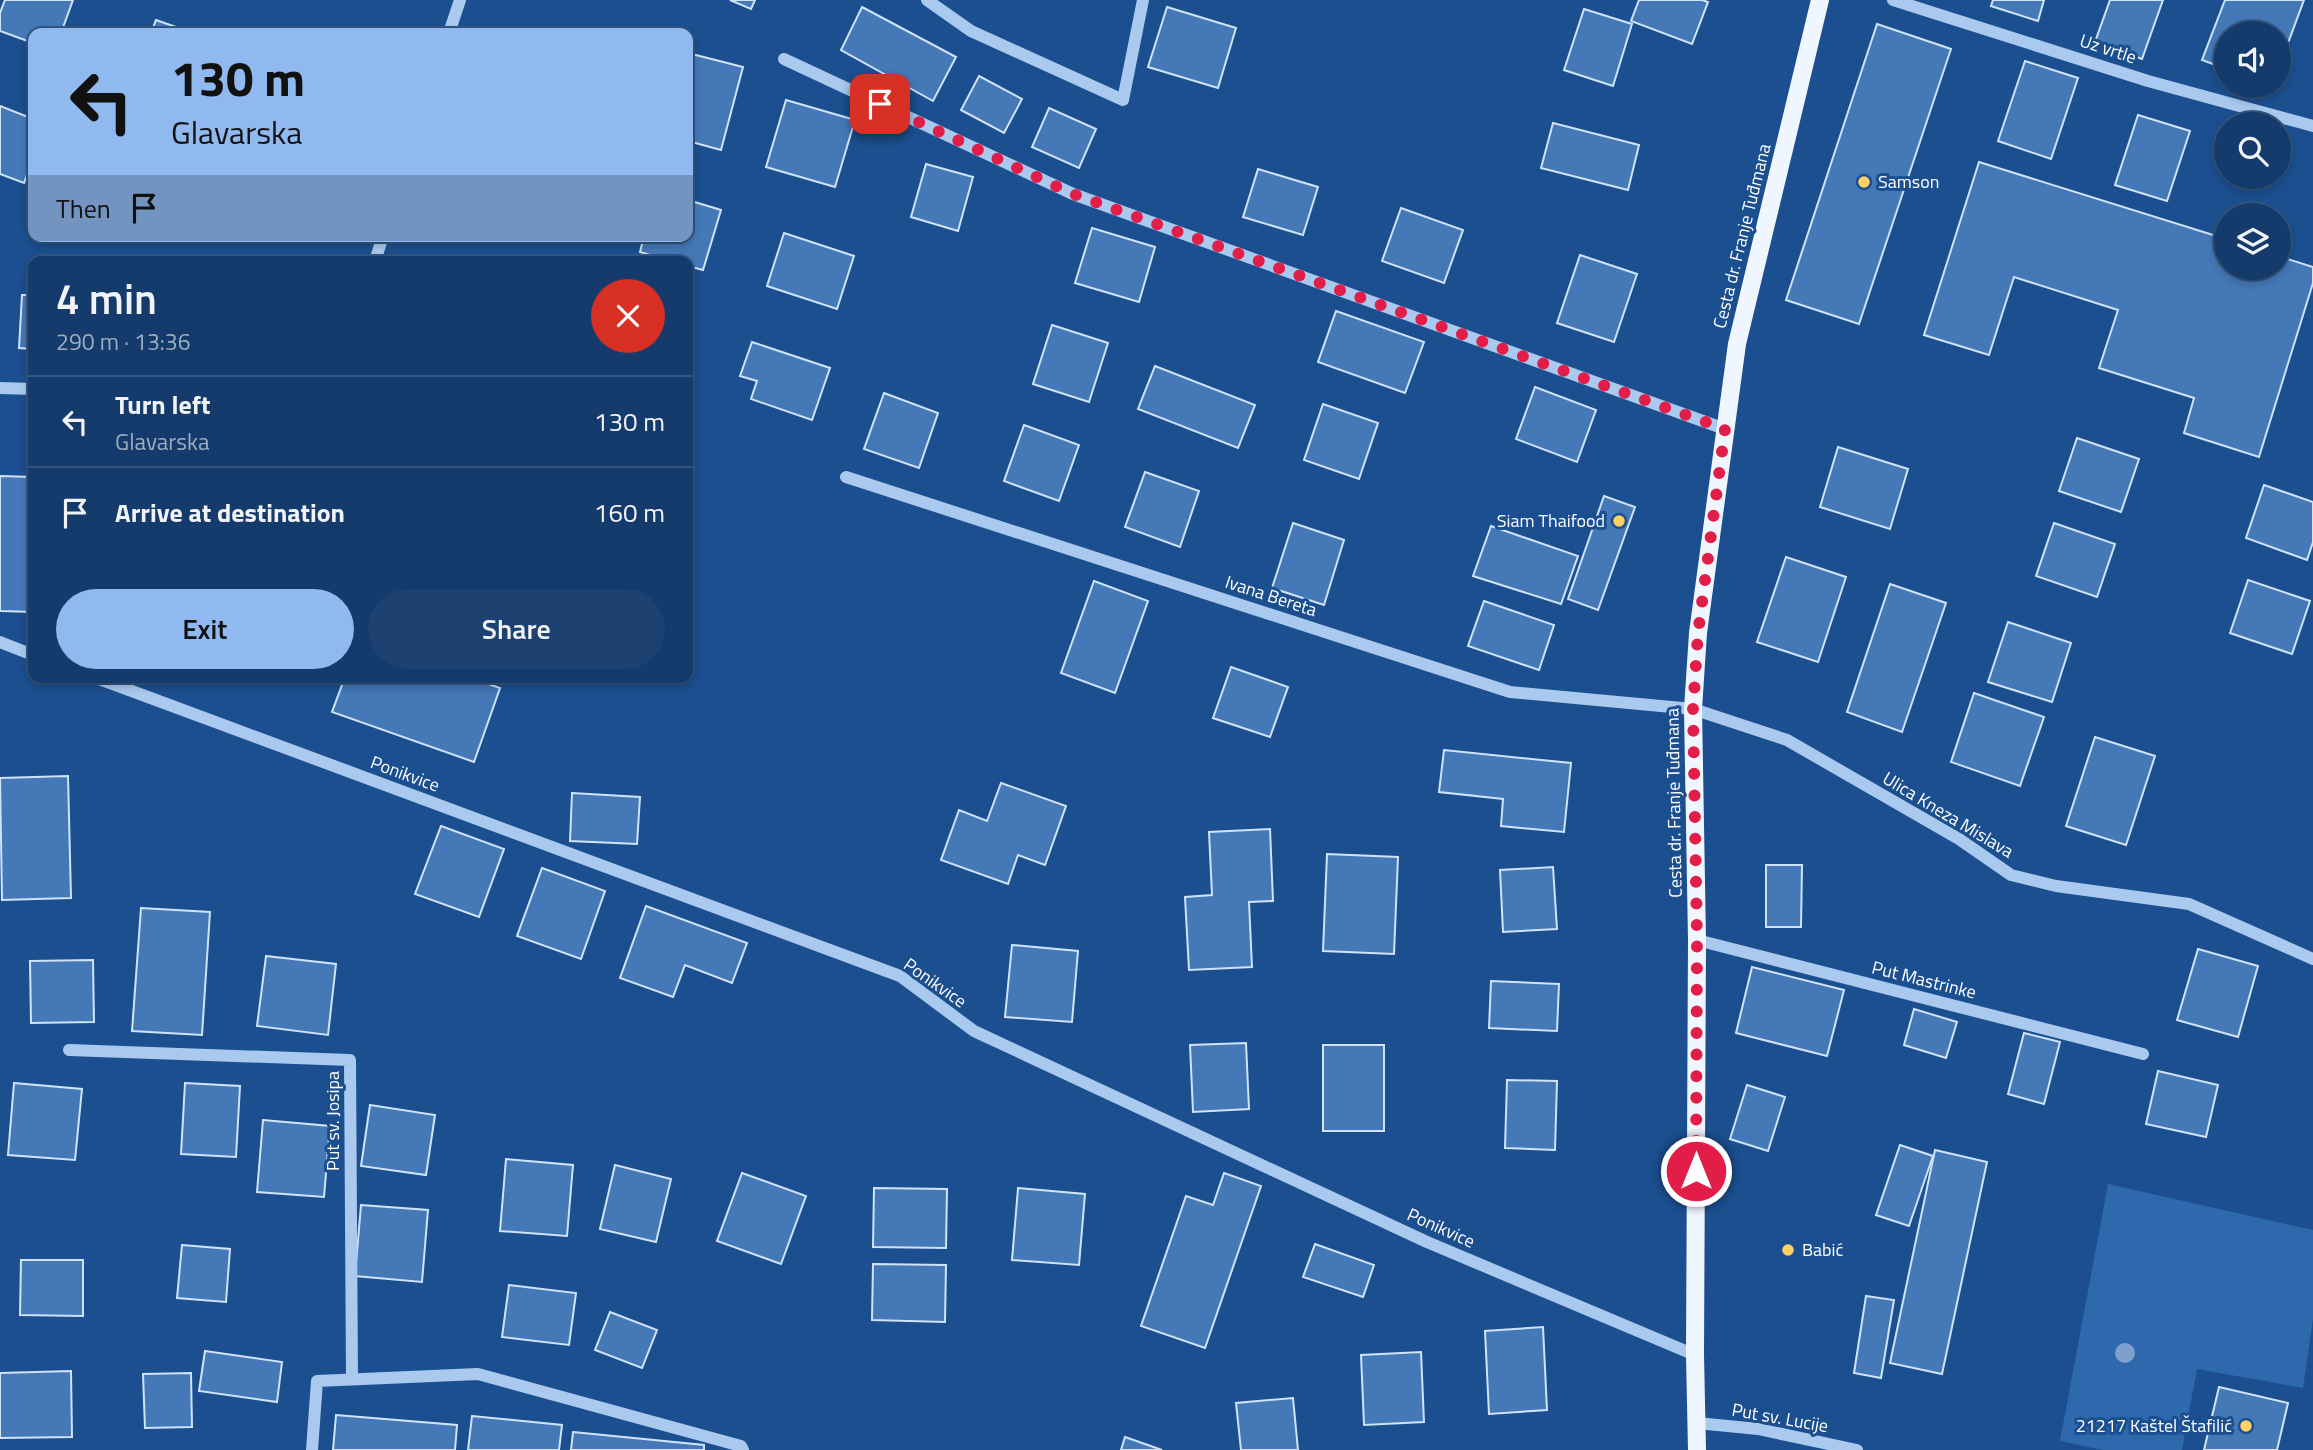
<!DOCTYPE html>
<html lang="en">
<head>
<meta charset="utf-8">
<style>
  :root { --surface:#143b6b; --page:#1d4271; --text:#f1f3f6; --muted:#9dadc1; --line:#33557e; --accent:#90b9f0 }
  body { margin:0; font-family:"Titillium Web",sans-serif; background:var(--page); color:var(--text); height:100vh; display:flex; flex-direction:column; font-size:26px; white-space:nowrap }
  * { box-sizing:border-box; margin:0 }
  p { font-size:23px; color:var(--muted) }
  .icon { flex:none; width:38px; height:38px; fill:none; stroke:currentColor; stroke-width:2; stroke-linecap:round; stroke-linejoin:round }
  .map { position:relative; flex:1; overflow:hidden }
  .panel { position:absolute; left:28px; top:256px; width:665px; height:427px; display:flex; flex-direction:column; background:var(--surface); border-radius:14px; box-shadow:0 4px 10px #0003,0 0 0 2px var(--line) }
  .panel>* { flex:none }
  .banner { position:absolute; left:28px; top:28px; width:665px; height:214px; border-radius:14px; box-shadow:0 4px 10px #0003,0 0 0 2px var(--line); background:#90b9f0; color:#111; overflow:hidden }
  .controls { position:absolute; left:2214px; top:21px; display:grid; gap:14px }
  .controls a { display:grid; place-items:center; width:77px; height:77px; border-radius:50%; background:var(--surface); box-shadow:0 4px 10px #0003,0 0 0 2px var(--line); font-size:35px }
  .pin { position:absolute; display:grid; place-items:center; width:60px; height:60px; color:#fff; margin:-30px; border-radius:14px; box-shadow:0 4px 10px #0006 }
  .me { position:absolute; width:77px; margin:-38px; rotate:0deg; stroke-linejoin:round; filter:drop-shadow(0 0 5px #0008) }
  .turn { display:flex; align-items:center; gap:24px; height:147px; padding:0 28px; font-size:32px }
  .turn .icon { width:91px; height:91px; stroke-width:2.5 }
  .turn b { display:block; font-size:49px; line-height:60px }
  .then { display:flex; align-items:center; height:66px; padding:0 28px; background:#0003; gap:14px; font-size:26px }
  .round { display:grid; place-items:center; flex:none; width:74px; height:74px; border-radius:37px; background:var(--page) }
  .summary { display:flex; align-items:center; justify-content:space-between; height:119px; padding:0 28px }
  h1 { font-size:42px; font-weight:600; line-height:52px }
  .primary-button { display:flex; gap:14px; margin-top:auto; padding:14px 28px }
  .primary-button a { flex:1; height:80px; border-radius:42px; background:var(--accent); color:#111; font-size:28px; font-weight:600; line-height:80px; text-align:center }
  .primary-button a+a { background:var(--page); color:var(--text) }
  ul { padding:0; list-style:none }
  li { display:flex; align-items:center; gap:21px; height:91px; padding:0 28px; border-top:2px solid var(--line) }
  li div { flex:1 }
  li b { display:block; font-size:26px }
  li em { font-style:normal }
  .map>svg:first-child { display:block }
  .green { fill:#2e69ad }
  .building { fill:#4478b7; stroke:#cfe3fa; stroke-width:2 }
  .lines { fill:none; stroke-linecap:round; stroke-linejoin:round }
  .minor { stroke:#a9c9ee; stroke-width:12 }
  .major { stroke:#f0f6ff; stroke-width:18 }
  .tree { fill:#7ea0ca }
  .route { stroke:#e11d48; stroke-width:12; stroke-dasharray:0 21.6 }
  .poi-dot { fill:#ffd166; stroke:#1b4f8f; stroke-width:2.5 }
  .labels { text-anchor:middle; stroke-width:6; stroke-linejoin:round; paint-order:stroke }
  .street-label { font-size:18px; fill:#fff; stroke:#1b4f8f }
  .poi-label { font-size:18px; fill:#fff; stroke:#1b4f8f; text-anchor:start }
</style>
</head>
<body>
<div class="map">
<svg width="2313" height="1450" viewBox="0 0 2313 1450">
  <rect width="100%" height="100%" fill="#1b4f8f"/>
  <polygon class="green" points="2108,1184 2313,1230 2313,1319 2303,1388 2197,1369 2182,1450 2103,1450 2060,1441"/>
  <g class="building">
    <polygon points="5,0 73,0 61,33 33,33 33,43 0,31 0,13"/>
    <polygon points="730,0 755,0 751,9"/>
    <polygon points="1639,0 1702,0 1708,2 1692,44 1631,21"/>
    <polygon points="1993,0 2044,0 2038,21 1991,6"/>
    <polygon points="2110,0 2163,0 2142,59 2095,42"/>
    <polygon points="2225,0 2304,0 2278,70 2278,33 2226,33 2226,69 2202,60"/>
    <polygon points="862,7 956,57 933,101 841,50"/>
    <polygon points="1167,7 1236,28 1218,88 1148,67"/>
    <polygon points="1584,9 1632,24 1613,86 1564,70"/>
    <polygon points="156,20 193,33 151,33"/>
    <polygon points="1877,24 1951,49 1859,324 1786,300"/>
    <polygon points="688,53 743,67 721,150 688,141"/>
    <polygon points="2025,61 2078,78 2051,159 1998,141"/>
    <polygon points="979,76 1022,99 1004,133 961,110"/>
    <polygon points="786,100 855,120 835,187 766,167"/>
    <polygon points="0,106 33,119 33,159 24,183 0,174"/>
    <polygon points="1049,108 1096,129 1079,168 1032,147"/>
    <polygon points="2138,115 2190,131 2167,201 2115,185"/>
    <polygon points="1553,123 1639,145 1628,190 1541,168"/>
    <polygon points="1979,162 2226,239 2226,268 2278,268 2278,256 2313,267 2313,283 2259,457 2184,433 2194,398 2099,368 2118,310 2014,277 1989,355 1924,335"/>
    <polygon points="926,164 973,177 958,231 911,217"/>
    <polygon points="1258,169 1318,187 1303,235 1243,217"/>
    <polygon points="688,200 721,210 703,270 688,266 688,261 670,261 640,252 644,236 688,236"/>
    <polygon points="1401,208 1463,230 1444,283 1382,261"/>
    <polygon points="1092,228 1155,247 1139,302 1075,283"/>
    <polygon points="784,233 854,256 837,309 767,286"/>
    <polygon points="1580,255 1637,274 1614,342 1557,323"/>
    <polygon points="22,295 33,295 33,349 19,348"/>
    <polygon points="1336,311 1424,342 1405,393 1318,362"/>
    <polygon points="1052,325 1108,343 1089,402 1033,384"/>
    <polygon points="752,342 830,368 812,420 751,399 757,381 740,376"/>
    <polygon points="1155,366 1255,405 1238,448 1138,409"/>
    <polygon points="1535,387 1596,410 1577,462 1516,439"/>
    <polygon points="884,393 938,413 919,468 864,449"/>
    <polygon points="1323,404 1378,423 1359,479 1304,460"/>
    <polygon points="1024,425 1079,445 1059,501 1004,481"/>
    <polygon points="2077,438 2139,459 2121,512 2059,491"/>
    <polygon points="1838,447 1908,469 1890,529 1820,507"/>
    <polygon points="1145,472 1199,491 1180,547 1125,527"/>
    <polygon points="0,476 33,477 33,612 0,611"/>
    <polygon points="2264,485 2313,502 2313,542 2307,560 2246,538"/>
    <polygon points="1604,496 1635,507 1598,610 1568,599"/>
    <polygon points="1293,523 1344,540 1324,605 1272,588"/>
    <polygon points="2054,523 2115,544 2097,597 2036,576"/>
    <polygon points="1491,526 1578,556 1561,604 1473,576"/>
    <polygon points="1786,557 1846,577 1818,662 1757,642"/>
    <polygon points="2248,580 2310,601 2292,654 2230,633"/>
    <polygon points="1094,581 1148,601 1115,693 1061,673"/>
    <polygon points="1890,584 1946,603 1902,732 1847,712"/>
    <polygon points="1484,601 1554,625 1539,670 1468,646"/>
    <polygon points="2008,622 2071,643 2052,702 1988,682"/>
    <polygon points="1231,667 1288,687 1270,737 1213,718"/>
    <polygon points="345,677 469,677 500,688 474,762 332,712"/>
    <polygon points="1974,693 2044,717 2020,786 1951,762"/>
    <polygon points="2095,737 2155,756 2126,845 2066,826"/>
    <polygon points="1444,750 1571,763 1564,832 1501,826 1503,799 1439,792"/>
    <polygon points="68,776 71,898 2,900 0,778"/>
    <polygon points="1001,783 1066,806 1045,865 1018,855 1008,884 941,860 959,810 987,821"/>
    <polygon points="572,793 640,797 637,844 570,841"/>
    <polygon points="441,826 504,849 479,917 415,894"/>
    <polygon points="1270,829 1273,901 1249,902 1252,967 1189,970 1185,897 1212,895 1209,832"/>
    <polygon points="1327,854 1398,857 1394,954 1323,951"/>
    <polygon points="1766,865 1802,865 1801,927 1766,927"/>
    <polygon points="1553,867 1557,929 1503,932 1500,870"/>
    <polygon points="542,868 605,891 581,959 517,936"/>
    <polygon points="646,906 747,943 732,983 685,965 673,997 620,978"/>
    <polygon points="141,908 210,912 202,1035 132,1031"/>
    <polygon points="1012,945 1078,951 1072,1022 1005,1017"/>
    <polygon points="2198,949 2258,966 2238,1037 2177,1020"/>
    <polygon points="266,956 336,964 328,1035 257,1026"/>
    <polygon points="93,960 94,1022 31,1023 30,961"/>
    <polygon points="1752,967 1844,990 1827,1056 1736,1033"/>
    <polygon points="1491,981 1559,984 1557,1031 1489,1028"/>
    <polygon points="1914,1009 1957,1022 1946,1058 1904,1045"/>
    <polygon points="2024,1033 2060,1042 2044,1104 2008,1094"/>
    <polygon points="1246,1043 1249,1109 1193,1112 1190,1045"/>
    <rect x="1323" y="1045" width="61" height="86"/>
    <polygon points="2158,1071 2218,1085 2206,1137 2146,1124"/>
    <polygon points="1507,1080 1557,1081 1555,1150 1505,1148"/>
    <polygon points="14,1083 82,1089 75,1160 8,1155"/>
    <polygon points="185,1083 240,1086 236,1157 181,1154"/>
    <polygon points="1747,1085 1785,1097 1768,1151 1730,1139"/>
    <polygon points="370,1105 435,1115 426,1175 361,1166"/>
    <polygon points="263,1120 330,1126 324,1197 257,1192"/>
    <polygon points="1900,1145 1933,1156 1909,1226 1876,1215"/>
    <polygon points="1935,1150 1987,1162 1942,1374 1890,1363"/>
    <polygon points="506,1159 573,1165 567,1236 500,1231"/>
    <polygon points="615,1165 671,1179 656,1242 600,1229"/>
    <polygon points="742,1173 806,1196 781,1264 717,1241"/>
    <polygon points="1224,1173 1261,1186 1205,1348 1141,1326 1186,1196 1213,1205"/>
    <polygon points="874,1188 947,1189 946,1248 873,1247"/>
    <polygon points="1018,1188 1085,1194 1079,1265 1012,1260"/>
    <polygon points="361,1205 428,1210 422,1282 355,1276"/>
    <polygon points="1315,1244 1374,1265 1363,1297 1303,1277"/>
    <polygon points="182,1245 230,1249 226,1302 177,1298"/>
    <polygon points="21,1260 83,1260 83,1316 20,1315"/>
    <polygon points="873,1264 946,1265 945,1322 872,1320"/>
    <polygon points="509,1285 576,1293 569,1345 502,1337"/>
    <polygon points="1866,1296 1894,1300 1881,1378 1854,1373"/>
    <polygon points="610,1312 657,1330 642,1368 595,1350"/>
    <polygon points="1543,1327 1547,1410 1489,1414 1485,1331"/>
    <polygon points="205,1351 282,1362 277,1402 199,1391"/>
    <polygon points="1421,1352 1424,1422 1364,1425 1361,1355"/>
    <polygon points="71,1371 72,1437 0,1438 0,1373"/>
    <polygon points="191,1373 192,1427 145,1428 143,1374"/>
    <polygon points="2219,1387 2288,1403 2277,1450 2204,1450"/>
    <polygon points="1293,1398 1298,1450 1241,1450 1236,1403"/>
    <polygon points="336,1415 457,1425 455,1450 333,1450"/>
    <polygon points="472,1416 562,1425 559,1450 468,1450"/>
    <polygon points="573,1432 704,1445 704,1450 571,1450"/>
    <polygon points="1125,1437 1162,1450 1121,1450"/>
  </g>
  <g class="lines">
    <g class="minor">
      <polyline points="927,0 971,31 1123,100 1143,0"/>
      <polyline points="1893,0 2148,81 2313,126"/>
      <polyline points="449,33 460,0"/>
      <polyline points="784,59 1073,194 1725,429"/>
      <polyline points="375,261 383,236"/>
      <polyline points="0,388 33,389"/>
      <polyline points="846,477 1510,692 1693,709 1787,740 1959,839 2011,875 2056,886 2189,904 2313,959"/>
      <polyline points="0,642 33,655"/>
      <polyline points="94,677 900,976 974,1031 1427,1242 1695,1355"/>
      <polyline points="1697,940 2143,1054"/>
      <polyline points="69,1050 350,1060 352,1379"/>
      <polyline points="1697,1423 1758,1429 1857,1450"/>
      <polyline points="312,1450 317,1381 478,1374 741,1446 743,1450"/>
    </g>
    <polyline class="major" points="1697,1450 1695,1355 1697,940 1693,709 1698,633 1737,344 1820,0"/>
  </g>
  <circle class="tree" cx="2125" cy="1353" r="10"/>
  <g class="lines">
    <polyline class="route" points="880,104 1073,194 1725,429 1698,633 1693,709 1697,940 1696,1171"/>
  </g>
  <g class="poi-dot">
    <circle cx="1864" cy="182" r="7"/>
    <circle cx="1619" cy="521" r="7"/>
    <circle cx="1788" cy="1250" r="7"/>
    <circle cx="2246" cy="1426" r="7"/>
  </g>
  <g class="labels">
    <g class="street-label">
      <text transform="translate(2108 49) rotate(18)" y="6">Uz vrtle</text>
      <text transform="translate(1742 236) rotate(-76)" y="6">Cesta dr. Franje Tuđmana</text>
      <text transform="translate(1271 596) rotate(18)" y="6">Ivana Bereta</text>
      <text transform="translate(405 774) rotate(20)" y="6">Ponikvice</text>
      <text transform="translate(1674 803) rotate(-91)" y="6">Cesta dr. Franje Tuđmana</text>
      <text transform="translate(1948 815) rotate(31)" y="6">Ulica Kneza Mislava</text>
      <text transform="translate(1924 980) rotate(14)" y="6">Put Mastrinke</text>
      <text transform="translate(935 983) rotate(35)" y="6">Ponikvice</text>
      <text transform="translate(333 1121) rotate(-90)" y="6">Put sv. Josipa</text>
      <text transform="translate(1441 1228) rotate(24)" y="6">Ponikvice</text>
      <text transform="translate(1780 1418) rotate(10)" y="6">Put sv. Lucije</text>
    </g>
    <g class="poi-label">
      <text x="1878" y="188">Samson</text>
      <text x="1605" y="527" text-anchor="end">Siam Thaifood</text>
      <text x="1802" y="1256">Babić</text>
      <text x="2232" y="1432" text-anchor="end">21217 Kaštel Štafilić</text>
    </g>
  </g>
</svg>
<div class="controls">
<a><svg class="icon" aria-label="sound" viewBox="0 0 24 24"><path d="M4 9h4l5-4v14l-5-4H4zM17 9q2 3 0 6"/></svg></a>
<a><svg class="icon" aria-label="search" viewBox="0 0 24 24"><circle cx="10" cy="10" r="6"/><path d="M15 15l6 6"/></svg></a>
<a><svg class="icon" aria-label="layers" viewBox="0 0 24 24"><path d="M12 4l9 5-9 5-9-5zM3 14l9 5 9-5"/></svg></a>
</div>
<div class="pin" style="left:880px;top:104px;background:#d93025"><svg class="icon" aria-label="arrive" viewBox="0 0 24 24"><path d="M6 21V4h12l-3 4 3 4H6"/></svg></div>
<svg class="me" style="left:1696px;top:1171px" viewBox="-20 -20 40 40"><circle r="17" fill="#e11d48" stroke="#fff" stroke-width="3"/><path d="M0-11L8 9 0 5-8 9z" fill="#fff"/></svg>
<div class="banner">
<div class="turn"><svg class="icon" aria-label="left" viewBox="0 0 24 24"><path d="M17 20v-9H6M10 6l-5 5 5 5"/></svg><div><b>130 m</b>Glavarska</div></div>
<div class="then">Then<svg class="icon" aria-label="arrive" viewBox="0 0 24 24"><path d="M6 21V4h12l-3 4 3 4H6"/></svg></div>
</div>
<section class="panel">
<div class="summary"><div><h1>4 min</h1><p>290 m · 13:36</p></div><a class="round" style="background:#d93025;color:#fff"><svg class="icon" aria-label="close" viewBox="0 0 24 24"><path d="M6 6l12 12M18 6L6 18"/></svg></a></div>
<ul>
<li><svg class="icon" aria-label="left" viewBox="0 0 24 24"><path d="M17 20v-9H6M10 6l-5 5 5 5"/></svg><div><b>Turn left</b><p>Glavarska</p></div><em>130 m</em></li>
<li><svg class="icon" aria-label="arrive" viewBox="0 0 24 24"><path d="M6 21V4h12l-3 4 3 4H6"/></svg><div><b>Arrive at destination</b></div><em>160 m</em></li>
</ul>
<div class="primary-button"><a>Exit</a><a>Share</a></div>
</section>
</div>
</body>
</html>
